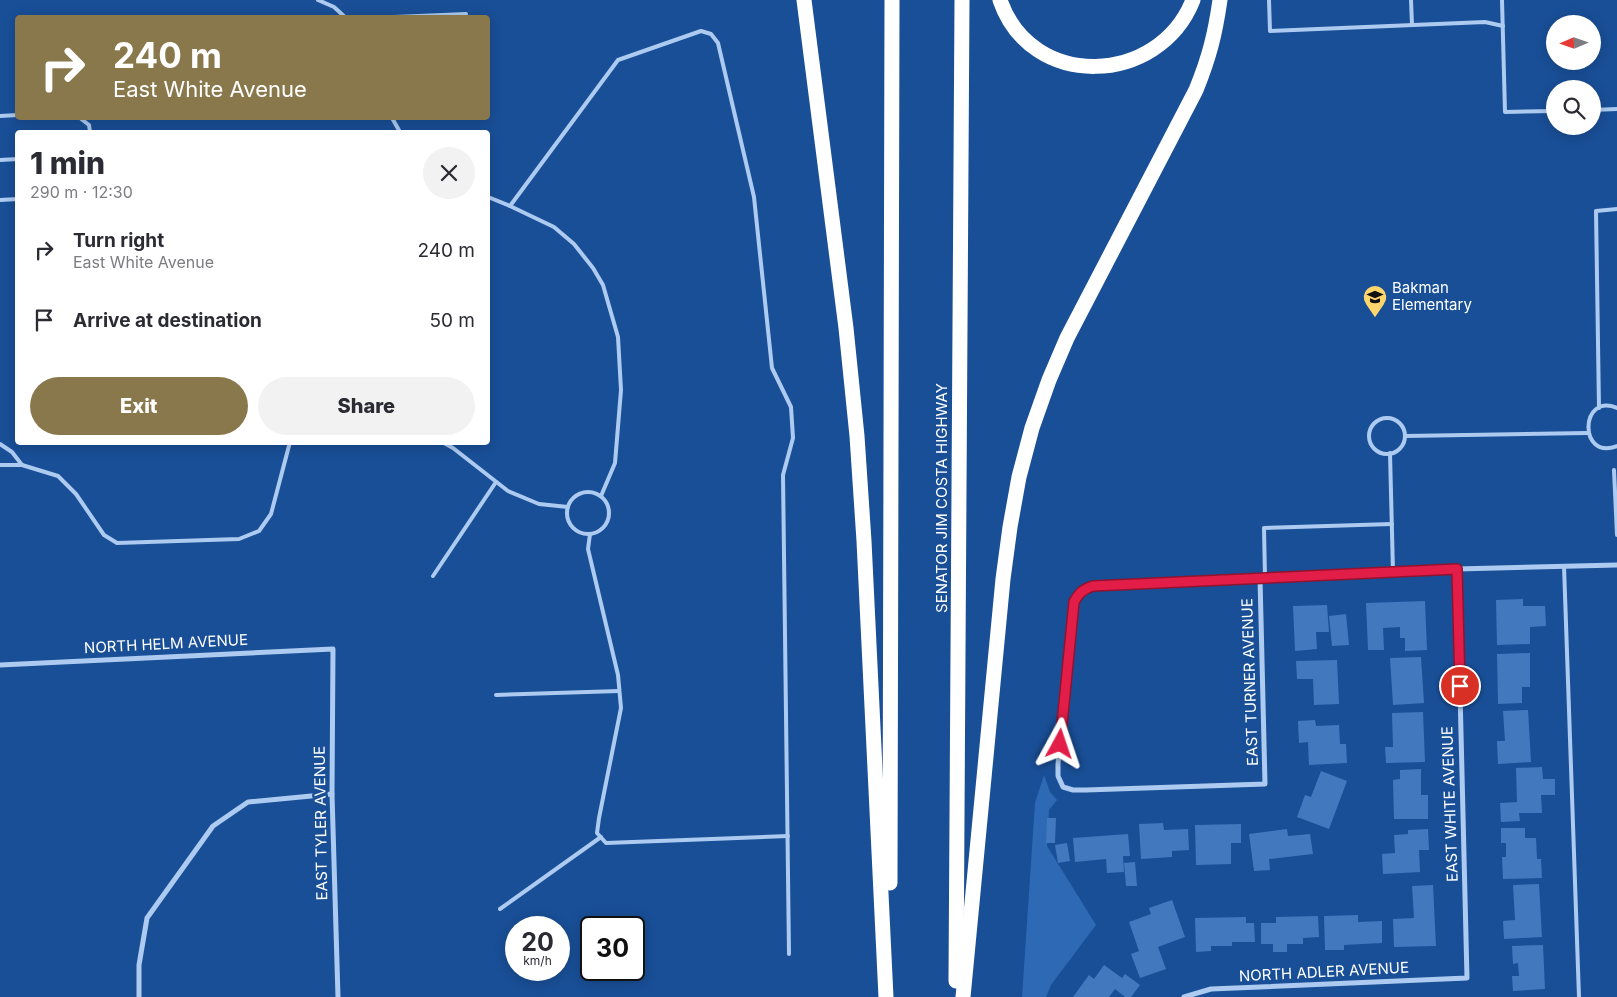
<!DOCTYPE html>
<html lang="en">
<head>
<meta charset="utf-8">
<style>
  :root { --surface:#fff; --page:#f2f2f3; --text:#2b2b33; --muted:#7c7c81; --accent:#8a784d }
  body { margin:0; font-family:Inter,sans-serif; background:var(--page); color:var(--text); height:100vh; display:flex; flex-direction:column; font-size:19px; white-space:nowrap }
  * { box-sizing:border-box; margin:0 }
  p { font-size:16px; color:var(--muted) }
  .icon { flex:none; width:28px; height:28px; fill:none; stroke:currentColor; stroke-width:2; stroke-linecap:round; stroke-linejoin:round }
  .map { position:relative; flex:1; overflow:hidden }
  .side { position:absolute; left:15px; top:130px; width:475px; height:315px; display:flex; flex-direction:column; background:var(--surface); border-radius:5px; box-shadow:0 2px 12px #0003 }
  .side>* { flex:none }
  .guide { position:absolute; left:15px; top:15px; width:475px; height:105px; border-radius:5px; box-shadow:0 2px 12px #0003; background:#8a784d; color:#fff; overflow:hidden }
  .needle { width:32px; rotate:268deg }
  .buttons { position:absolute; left:1546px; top:15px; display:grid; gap:10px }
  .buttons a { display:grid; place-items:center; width:55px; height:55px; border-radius:50%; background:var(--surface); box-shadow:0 2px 12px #0003; font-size:25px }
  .speed { position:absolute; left:505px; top:916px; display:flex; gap:10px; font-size:25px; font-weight:700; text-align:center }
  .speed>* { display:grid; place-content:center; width:65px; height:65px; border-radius:50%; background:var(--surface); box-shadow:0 2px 12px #0003; line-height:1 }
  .speed small { font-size:12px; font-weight:400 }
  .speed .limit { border:2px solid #111; border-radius:8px; background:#fff; color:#111 }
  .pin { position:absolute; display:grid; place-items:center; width:42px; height:42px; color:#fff; margin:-21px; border:2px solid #fff; border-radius:50%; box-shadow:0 1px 5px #0007 }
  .me { position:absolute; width:55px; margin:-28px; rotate:5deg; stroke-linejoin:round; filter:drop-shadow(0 0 4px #0008) }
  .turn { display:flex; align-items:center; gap:18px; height:105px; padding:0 15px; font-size:22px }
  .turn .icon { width:65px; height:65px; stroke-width:2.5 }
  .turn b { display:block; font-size:35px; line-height:42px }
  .round { display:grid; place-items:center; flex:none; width:52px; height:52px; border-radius:26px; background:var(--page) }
  .head { display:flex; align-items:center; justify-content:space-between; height:85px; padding:0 15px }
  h1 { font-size:30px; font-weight:800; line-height:38px }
  .primary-button { display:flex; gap:10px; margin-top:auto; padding:10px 15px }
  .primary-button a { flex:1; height:58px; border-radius:30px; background:var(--accent); color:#fff; font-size:20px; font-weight:800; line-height:58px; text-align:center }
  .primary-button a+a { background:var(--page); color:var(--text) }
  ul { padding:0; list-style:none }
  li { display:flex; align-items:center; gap:15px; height:70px; padding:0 15px }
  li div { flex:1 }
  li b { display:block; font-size:19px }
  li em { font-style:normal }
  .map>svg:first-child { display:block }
  .green { fill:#2d69b4 }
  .building { fill:#4278be }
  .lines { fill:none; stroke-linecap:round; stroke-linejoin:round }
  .lane { stroke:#adcbf0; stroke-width:4 }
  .street { stroke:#adcbf0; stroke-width:5 }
  .highway { stroke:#fff; stroke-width:15 }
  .route-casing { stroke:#92132f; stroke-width:12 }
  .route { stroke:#e11d48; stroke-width:9 }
  .labels { text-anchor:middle; stroke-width:5; stroke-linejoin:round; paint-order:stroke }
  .poi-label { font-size:15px; fill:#fff; stroke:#194f97; text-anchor:start }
  .street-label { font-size:15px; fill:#fff; stroke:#194f97 }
</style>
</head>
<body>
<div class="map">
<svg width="1617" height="997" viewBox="0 0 1617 997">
  <rect width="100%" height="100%" fill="#194f97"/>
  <polygon class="green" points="1044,775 1050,792 1057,800 1049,810 1047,846 1096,925 1051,985 1046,997 1022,997 1035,803"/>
  <g class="building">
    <polygon points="1523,599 1523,606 1545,606 1546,626 1530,627 1530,644 1497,645 1496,600"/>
    <polygon points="1425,601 1427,650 1405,651 1405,638 1400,638 1400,627 1383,628 1384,650 1368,650 1366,603"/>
    <polygon points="1327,605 1329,632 1316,632 1317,649 1295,651 1293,606"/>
    <polygon points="1346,614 1349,645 1332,646 1329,616"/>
    <polygon points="1530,653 1530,687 1522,687 1522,703 1498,704 1497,654"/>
    <polygon points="1421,657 1424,703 1393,705 1390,658"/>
    <polygon points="1337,660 1339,704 1314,705 1313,679 1297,679 1296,661"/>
    <polygon points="1528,710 1531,762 1498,764 1497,741 1505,741 1503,711"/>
    <polygon points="1423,712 1425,762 1386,763 1385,747 1393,747 1392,713"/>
    <polygon points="1315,720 1316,726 1339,725 1340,744 1346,744 1347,763 1309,765 1308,742 1299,743 1298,721"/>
    <polygon points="1542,767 1543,779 1555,779 1555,795 1541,795 1542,813 1519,813 1520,821 1501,822 1500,803 1517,802 1516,768"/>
    <polygon points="1421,769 1421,795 1428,795 1428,819 1394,819 1393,780 1400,779 1400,770"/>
    <polygon points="1321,771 1347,781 1329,829 1297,817 1305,795 1311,797"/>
    <polygon points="1047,818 1056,818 1055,843 1046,843"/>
    <polygon points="1163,823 1164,830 1188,829 1189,850 1172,851 1172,857 1141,859 1139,824"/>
    <polygon points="1241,824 1241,843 1231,843 1231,864 1196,865 1195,825"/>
    <polygon points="1501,828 1525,828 1525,838 1536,838 1537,859 1541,859 1542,878 1503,879 1502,857 1506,857 1506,843 1501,843"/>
    <polygon points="1287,829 1288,836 1310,834 1313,854 1269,859 1270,870 1254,871 1249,834"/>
    <polygon points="1428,829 1429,850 1419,850 1420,872 1383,874 1382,854 1395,853 1394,835 1408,834 1408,830"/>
    <polygon points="1128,834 1130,856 1123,856 1124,872 1107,873 1106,859 1075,862 1073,838"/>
    <polygon points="1067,843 1070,861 1058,863 1055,845"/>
    <polygon points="1135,862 1137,886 1126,886 1124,863"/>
    <polygon points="1539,884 1542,937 1504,939 1503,921 1515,920 1513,885"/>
    <polygon points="1433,885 1436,946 1394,947 1393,919 1414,918 1412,886"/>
    <polygon points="1172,900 1185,937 1158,947 1166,969 1140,978 1131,954 1139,951 1129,922 1151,914 1149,908"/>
    <polygon points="1358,915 1358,922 1382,921 1382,943 1344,945 1344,950 1325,950 1324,916"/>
    <polygon points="1318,916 1319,937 1303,938 1303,944 1287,944 1287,952 1273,952 1273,944 1261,944 1261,923 1276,923 1276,917"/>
    <polygon points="1246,917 1246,923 1254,923 1255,942 1232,942 1232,946 1211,946 1211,951 1196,952 1195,918"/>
    <polygon points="1543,945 1545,989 1513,991 1512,976 1519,976 1518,963 1513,964 1512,946"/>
    <polygon points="1104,965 1122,978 1125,974 1140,985 1131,997 1125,997 1115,989 1109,997 1073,997 1089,975 1094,979"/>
  </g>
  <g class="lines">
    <g class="lane">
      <polyline points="318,0 334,7 346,18"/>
      <polyline points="1269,0 1270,31 1485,22 1503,26"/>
      <polyline points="1411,0 1412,25"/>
      <polyline points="1502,0 1505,112 1555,111"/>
      <polyline points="370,18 466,14"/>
      <polyline points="1592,110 1617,109"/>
      <polyline points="0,116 18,115"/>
      <polyline points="80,118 89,125 90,132"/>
      <polyline points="392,118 400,132"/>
      <polyline points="0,160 18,159"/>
      <polyline points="488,197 510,206 618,60 701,31 711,34 718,43 754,197 772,368 791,407 793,438 783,475 789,954"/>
      <polyline points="0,200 18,199"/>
      <polyline points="510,206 554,227 574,244 593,268 603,285 618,337 621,390 615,463 601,496"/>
      <polyline points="1599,408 1596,211 1617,209"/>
      <path d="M 1617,408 C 1580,392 1578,461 1617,446"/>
      <circle cx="1387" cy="436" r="18"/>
      <polyline points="1405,436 1588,433"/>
      <polyline points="442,442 453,448 508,491 539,504 568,507"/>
      <polyline points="0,444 12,452 22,465"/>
      <polyline points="1390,453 1393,572"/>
      <polyline points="0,465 22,465 58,476 76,494 104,535 117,543 239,539 259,531 271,514 290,442"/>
      <polyline points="1614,470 1617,535"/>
      <circle cx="588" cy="513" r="21"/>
      <polyline points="590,534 588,549 618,675 621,708 599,818 597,833 606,843 788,836"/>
      <polyline points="1564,566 1579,997"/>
      <polyline points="433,576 496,482"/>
      <polyline points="1265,578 1264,528 1392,524"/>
      <polyline points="496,695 619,691"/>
      <polyline points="500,909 601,837"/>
    </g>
    <g class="street">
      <path d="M 1260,578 L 1265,784 L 1086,790 L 1073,790 L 1063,787 L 1058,776 L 1058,764 L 1072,612 C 1075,598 1079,590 1093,586 L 1457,569 L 1617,565"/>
      <polyline points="0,665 333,649 332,794 338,997"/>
      <polyline points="139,997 139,965 147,918 213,826 248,802 332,794"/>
      <polyline points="1184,997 1211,989 1467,978 1457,569"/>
    </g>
    <g class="highway">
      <polyline points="804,0 846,328 857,436 864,541 886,997"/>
      <path d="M 1000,0 C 1031,91 1159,86 1193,0"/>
      <polyline points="890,883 892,0"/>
      <polyline points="956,981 962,0"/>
      <path d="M 963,997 L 1003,579 L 1010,527 L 1019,477 L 1032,428 L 1049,380 L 1067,338 L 1196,90 C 1209,58 1215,35 1220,0"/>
    </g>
  </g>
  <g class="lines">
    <g class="route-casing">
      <path id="route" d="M 1060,744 L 1074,602 C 1079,593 1083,589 1093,586 L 1457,569 L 1460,686"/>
    </g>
    <use href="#route" class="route"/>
  </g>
  <defs>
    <g id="school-pin" transform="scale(1.25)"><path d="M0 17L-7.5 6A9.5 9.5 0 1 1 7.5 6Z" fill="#ffd66c" stroke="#194f97"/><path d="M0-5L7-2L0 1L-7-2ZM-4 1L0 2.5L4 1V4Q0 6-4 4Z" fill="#111"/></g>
  </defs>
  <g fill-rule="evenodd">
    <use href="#school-pin" x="1375" y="297"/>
  </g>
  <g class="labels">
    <g class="poi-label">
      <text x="1392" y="293">Bakman<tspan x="1392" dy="17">Elementary</tspan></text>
    </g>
    <g class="street-label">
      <text transform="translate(942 498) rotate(-90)" y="5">SENATOR JIM COSTA HIGHWAY</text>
      <text transform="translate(166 644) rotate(-3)" y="5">NORTH HELM AVENUE</text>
      <text transform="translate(1250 682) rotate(-92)" y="5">EAST TURNER AVENUE</text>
      <text transform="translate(1450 804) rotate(-92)" y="5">EAST WHITE AVENUE</text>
      <text transform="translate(321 823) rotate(-91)" y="5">EAST TYLER AVENUE</text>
      <text transform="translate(1324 972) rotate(-3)" y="5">NORTH ADLER AVENUE</text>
    </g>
  </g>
</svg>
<div class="buttons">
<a><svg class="needle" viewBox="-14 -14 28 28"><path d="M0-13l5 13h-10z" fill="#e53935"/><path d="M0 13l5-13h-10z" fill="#7c7c81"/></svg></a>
<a><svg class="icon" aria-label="search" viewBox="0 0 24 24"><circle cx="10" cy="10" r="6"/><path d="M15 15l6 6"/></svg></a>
</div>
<div class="speed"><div>20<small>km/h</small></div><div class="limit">30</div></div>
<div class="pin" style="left:1460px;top:686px;background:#d93025"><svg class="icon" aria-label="arrive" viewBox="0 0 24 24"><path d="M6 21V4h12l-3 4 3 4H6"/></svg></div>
<svg class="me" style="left:1060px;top:744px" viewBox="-20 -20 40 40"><path d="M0-17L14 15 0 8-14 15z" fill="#e11d48" stroke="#fff" stroke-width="4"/></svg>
<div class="guide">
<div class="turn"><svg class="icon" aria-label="right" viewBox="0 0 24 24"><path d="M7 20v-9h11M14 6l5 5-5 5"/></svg><div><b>240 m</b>East White Avenue</div></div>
</div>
<section class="side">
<div class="head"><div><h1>1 min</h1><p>290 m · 12:30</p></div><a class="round"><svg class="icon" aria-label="close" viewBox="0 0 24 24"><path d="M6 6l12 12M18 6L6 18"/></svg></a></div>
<ul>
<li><svg class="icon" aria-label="right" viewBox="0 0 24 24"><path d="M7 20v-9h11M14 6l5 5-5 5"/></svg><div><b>Turn right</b><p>East White Avenue</p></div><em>240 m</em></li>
<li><svg class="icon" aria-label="arrive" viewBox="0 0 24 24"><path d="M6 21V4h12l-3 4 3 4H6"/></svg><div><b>Arrive at destination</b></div><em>50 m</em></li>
</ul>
<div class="primary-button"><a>Exit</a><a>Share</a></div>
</section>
</div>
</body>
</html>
